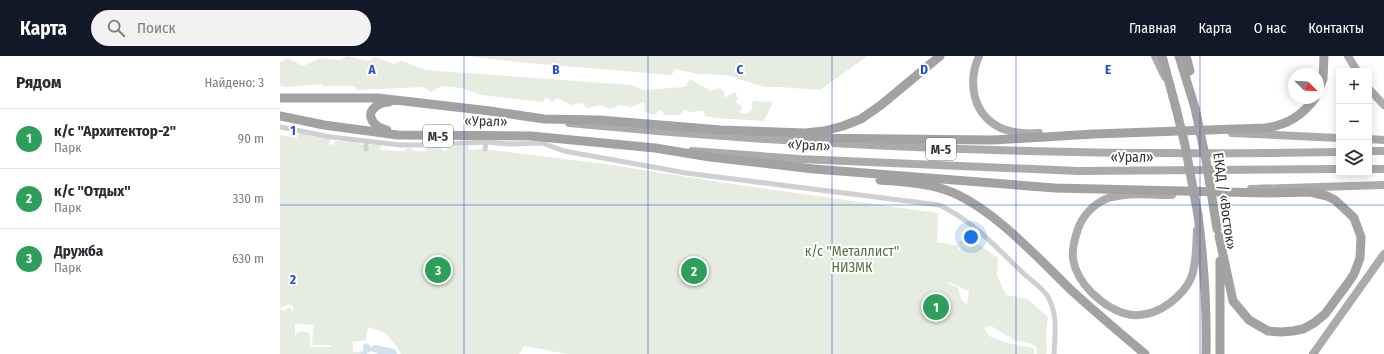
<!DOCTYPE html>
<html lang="ru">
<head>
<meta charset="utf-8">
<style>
  :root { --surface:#fff; --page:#f2f2f3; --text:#2b2b33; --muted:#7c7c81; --line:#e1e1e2; --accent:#111827 }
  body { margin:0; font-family:"Fira Sans Condensed",sans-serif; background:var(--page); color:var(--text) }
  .controls { position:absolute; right:12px; top:12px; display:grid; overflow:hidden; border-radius:4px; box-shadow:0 2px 10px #0003 }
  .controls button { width:36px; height:36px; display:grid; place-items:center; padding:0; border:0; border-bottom:1px solid var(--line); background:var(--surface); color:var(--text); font:20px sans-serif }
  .compass { position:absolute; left:1008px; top:12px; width:36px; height:36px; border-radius:50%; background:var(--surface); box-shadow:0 2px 10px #0003; rotate:114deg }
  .you { position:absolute; left:691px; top:181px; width:14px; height:14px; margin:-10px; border:3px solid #fff; border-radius:50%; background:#1a73e8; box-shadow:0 0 0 6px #1a73e833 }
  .badge { display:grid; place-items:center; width:26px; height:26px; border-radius:50%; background:var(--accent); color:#fff; font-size:13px; font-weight:700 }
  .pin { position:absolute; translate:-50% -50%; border:2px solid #fff; box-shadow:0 1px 4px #0006 }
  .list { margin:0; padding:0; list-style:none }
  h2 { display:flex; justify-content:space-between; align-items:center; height:52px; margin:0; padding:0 16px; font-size:17px }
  h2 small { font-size:13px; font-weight:400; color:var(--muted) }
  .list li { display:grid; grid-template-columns:26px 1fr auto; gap:12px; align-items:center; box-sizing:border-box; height:60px; padding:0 16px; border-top:1px solid var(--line) }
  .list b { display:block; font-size:15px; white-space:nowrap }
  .list p { margin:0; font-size:13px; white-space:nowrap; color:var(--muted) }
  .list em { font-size:13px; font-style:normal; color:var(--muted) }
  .icon { flex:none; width:22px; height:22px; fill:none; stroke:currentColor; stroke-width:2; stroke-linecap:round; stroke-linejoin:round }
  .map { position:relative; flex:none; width:1104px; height:298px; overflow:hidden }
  header { display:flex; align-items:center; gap:24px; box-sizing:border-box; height:56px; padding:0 20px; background:var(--accent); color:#fff }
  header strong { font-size:19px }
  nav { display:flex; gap:22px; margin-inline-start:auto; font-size:14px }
  .search { width:280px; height:36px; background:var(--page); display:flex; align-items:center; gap:10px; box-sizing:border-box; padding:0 14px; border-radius:22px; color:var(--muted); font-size:15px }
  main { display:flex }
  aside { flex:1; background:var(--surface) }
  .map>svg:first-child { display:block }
  .green { fill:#e6ecdf; fill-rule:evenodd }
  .water { fill:#cfe2ee }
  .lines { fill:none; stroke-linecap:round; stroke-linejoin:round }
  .minor { stroke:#d0d0d0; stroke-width:5 }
  .primary { stroke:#ababab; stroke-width:8 }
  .trunk { stroke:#a2a2a2; stroke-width:9 }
  .trunk-bridge { stroke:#a2a2a2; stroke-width:9 }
  .grid { fill:none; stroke:#1d4ed8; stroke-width:1; stroke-opacity:0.55 }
  .labels { text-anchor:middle; stroke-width:4; stroke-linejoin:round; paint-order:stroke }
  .shield { fill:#fff; stroke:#707070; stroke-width:1 }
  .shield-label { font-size:13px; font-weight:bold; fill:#333 }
  .street-label { font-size:14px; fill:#333; stroke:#fff }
  .park-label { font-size:14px; fill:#56703f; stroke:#fff }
  .grid-label { font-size:13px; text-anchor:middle; font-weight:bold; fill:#1d4ed8; stroke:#fff; stroke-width:4; stroke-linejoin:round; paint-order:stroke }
</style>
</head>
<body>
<header>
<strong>Карта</strong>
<div class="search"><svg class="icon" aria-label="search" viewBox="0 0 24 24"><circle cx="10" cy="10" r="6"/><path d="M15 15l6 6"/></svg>Поиск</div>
<nav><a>Главная</a><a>Карта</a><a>О нас</a><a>Контакты</a></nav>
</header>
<main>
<aside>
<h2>Рядом<small>Найдено: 3</small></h2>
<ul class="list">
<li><span class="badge" style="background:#2e9e5b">1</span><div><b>к/с &quot;Архитектор-2&quot;</b><p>Парк</p></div><em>90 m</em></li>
<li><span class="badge" style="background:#2e9e5b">2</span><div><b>к/с &quot;Отдых&quot;</b><p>Парк</p></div><em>330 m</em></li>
<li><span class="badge" style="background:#2e9e5b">3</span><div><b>Дружба</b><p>Парк</p></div><em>630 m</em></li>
</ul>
</aside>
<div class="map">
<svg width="1104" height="298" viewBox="0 0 1104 298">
  <rect width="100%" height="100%" fill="#fff"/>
  <path class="green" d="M67,0L88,5L95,1L114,8L122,5L146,14L351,29L363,34L405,31L410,23L431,35L440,32L445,37L444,42L455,36L458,43L455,46L462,50L460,57L466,58L473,53L471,48L474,45L493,46L484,65L435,62L425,60L424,55L408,56L404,53L401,59H385L380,54L373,59L365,56L364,46L351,51L340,49L330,53L321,49L307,52L302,47L291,49L277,42L272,46L266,41L263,46L201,39L182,32L162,30L151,36L144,31L78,34L74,30H42V28L8,31L0,30V6L7,2L23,10L40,2L59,4Z
    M187,0H588L540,34L499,31H484L447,19L418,18L394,13L392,19L236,6Z
    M23,76L34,81H45L51,84L49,88L54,89L55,85L78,86L84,90L83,92L88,93L89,89L99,88L102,90L99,94L120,95H123L130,91L134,95H147L145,93L158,91L162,93V95H166L168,92L186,89L189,91L188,94L205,93L325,108L452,128L658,157L657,186L678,190V195L682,193L678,186L688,181L718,202L717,219L726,239L747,243L768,261L766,277L767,296L766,298H757L756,291L750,287L736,285L711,270L704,272L709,280L727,287L754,292V298H287L244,290L239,298H120L121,297L106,277L88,271L86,284L71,286L73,287V296H79L80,298H0V253L5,255L9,251L13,255V250L7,248L8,249L0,252V79L17,82V79ZM668,226L689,235L687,249L681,243L678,232L667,227ZM15,268L33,269L32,289H52L49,291H31L29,276H18L15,280Z"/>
  <path class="water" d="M87,287L91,291L95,289L115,293L117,298H99L91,295L86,298H80L79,296L83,295V289Z"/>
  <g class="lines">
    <path class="minor" d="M0,71L51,81L86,85
      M86,93V85L120,89H143L206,86
      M205,93L206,86L231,88L262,87L284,95L406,117L659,149C692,164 716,191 742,216C749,223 764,233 768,241C778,258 775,279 774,298"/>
    <path class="primary" d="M699,0C687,28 693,60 723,73C734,77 747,78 759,77
      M875,0L885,21
      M1068,0L1077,15
      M1089,33L1104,49
      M289,67C545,92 802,101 1059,96
      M952,77L1059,82
      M1089,83L1104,84
      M412,95L519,103L798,115L1059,113
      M1089,95H1104
      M1089,113H1104
      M971,133L1104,129
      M892,139C871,139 848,136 828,142C813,148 801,161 797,176C794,185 792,194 793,203C795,216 803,228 812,237C836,260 861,268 890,247C899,240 907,232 911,222C917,207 916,189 917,174
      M1033,298L1104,198"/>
    <path class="trunk" d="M882,0L896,52
      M899,0L915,52
      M906,0L910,15
      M1038,35L1043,23L1044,0
      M0,42H98L210,55L264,63L319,64L441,74L525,77L544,75L563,70L581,63L601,49L660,0
      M0,60L44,69L118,79L251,80L375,92L430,101L534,113L775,132L986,137L1030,136L1047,140L1055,144L1069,157L1074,162L1081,181L1080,202L1074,218L1068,227L1045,258L1034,267L1023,273L1013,275L1001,276L988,275L969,264L953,245L939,180
      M107,74C103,73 99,72 96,69C83,57 96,47 109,46
      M523,82L713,84L814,78L985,72C1007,69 1022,60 1035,42
      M600,124C622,126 646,127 666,134C710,149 758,202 791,234C815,256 840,277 865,298
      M918,159C924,206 927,250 926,298
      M940,205V298"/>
    <path class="trunk-bridge" d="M896,52L905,89L918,159
      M915,52L926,104L937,173"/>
  </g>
  <path class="grid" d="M184,0V298M368,0V298M552,0V298M736,0V298M920,0V298M0,149H1104"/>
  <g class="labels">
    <g class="shield">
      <rect x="143" y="69" width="30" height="22" rx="3"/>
      <rect x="646" y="82" width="30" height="22" rx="3"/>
    </g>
    <g class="shield-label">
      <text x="158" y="85">М-5</text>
      <text x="661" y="98">М-5</text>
    </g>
    <g class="street-label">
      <text transform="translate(206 65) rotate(1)" y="5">«Урал»</text>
      <text transform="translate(529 89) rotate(3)" y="5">«Урал»</text>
      <text x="852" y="106">«Урал»</text>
      <text transform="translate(945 145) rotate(82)" y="5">ЕКАД / «Восток»</text>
    </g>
    <g class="park-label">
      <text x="572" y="200">к/с "Металлист"<tspan x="572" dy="16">НИЗМК</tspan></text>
    </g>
  </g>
  <g class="grid-label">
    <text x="92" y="18">A</text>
    <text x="276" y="18">B</text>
    <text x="460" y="18">C</text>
    <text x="644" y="18">D</text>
    <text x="828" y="18">E</text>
    <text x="13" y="79">1</text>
    <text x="13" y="228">2</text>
  </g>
</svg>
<div class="controls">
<button>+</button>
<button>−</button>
<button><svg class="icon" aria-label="layers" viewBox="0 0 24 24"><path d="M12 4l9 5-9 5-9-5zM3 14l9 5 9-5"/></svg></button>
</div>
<svg class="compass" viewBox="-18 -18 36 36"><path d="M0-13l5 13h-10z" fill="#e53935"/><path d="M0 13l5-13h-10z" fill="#7c7c81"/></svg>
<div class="you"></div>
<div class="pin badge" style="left:656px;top:251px;background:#2e9e5b">1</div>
<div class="pin badge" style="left:414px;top:215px;background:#2e9e5b">2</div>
<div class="pin badge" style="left:158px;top:214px;background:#2e9e5b">3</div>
</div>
</main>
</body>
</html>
